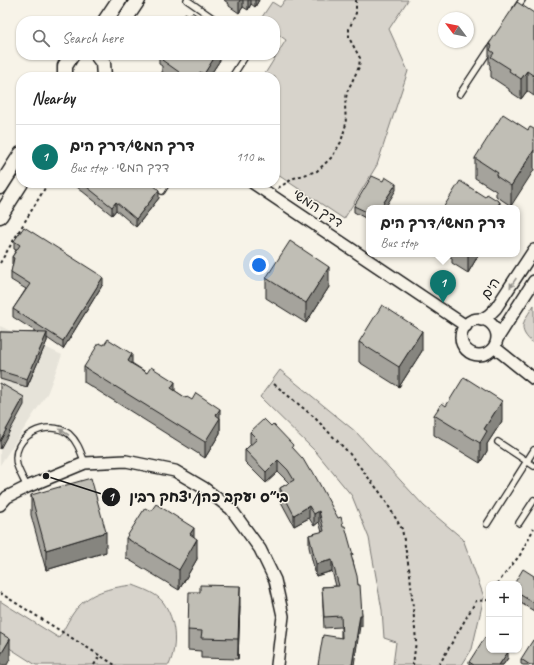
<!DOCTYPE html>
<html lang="en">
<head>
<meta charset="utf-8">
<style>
  :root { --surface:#fff; --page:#f2f2f2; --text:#222; --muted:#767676; --line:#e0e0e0; --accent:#0f766e }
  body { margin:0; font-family:Caveat,"Playpen Sans Hebrew",sans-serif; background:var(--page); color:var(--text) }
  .controls { position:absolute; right:12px; bottom:12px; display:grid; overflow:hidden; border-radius:8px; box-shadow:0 1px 3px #0004 }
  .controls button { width:36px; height:36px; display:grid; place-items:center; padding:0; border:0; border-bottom:1px solid var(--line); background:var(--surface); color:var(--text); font:20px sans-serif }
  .compass { position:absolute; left:438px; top:12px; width:36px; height:36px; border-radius:50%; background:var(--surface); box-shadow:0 1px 3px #0004; rotate:302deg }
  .you { position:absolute; left:259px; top:265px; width:14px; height:14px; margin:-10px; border:3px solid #fff; border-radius:50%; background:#1a73e8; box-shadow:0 0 0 6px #1a73e833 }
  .badge { display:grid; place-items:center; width:26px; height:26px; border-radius:50%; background:var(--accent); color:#fff; font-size:13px; font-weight:700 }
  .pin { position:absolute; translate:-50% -33px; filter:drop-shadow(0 1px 2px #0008) }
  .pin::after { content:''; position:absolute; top:21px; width:14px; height:12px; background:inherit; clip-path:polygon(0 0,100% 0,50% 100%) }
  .popup { position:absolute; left:366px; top:205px; width:154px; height:52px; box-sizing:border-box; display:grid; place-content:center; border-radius:8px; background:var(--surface); filter:drop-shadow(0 1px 3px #0005); font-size:13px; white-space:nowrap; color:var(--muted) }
  .popup b { font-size:15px; color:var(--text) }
  .popup::after { content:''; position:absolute; left:50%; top:100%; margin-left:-8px; border:8px solid transparent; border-top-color:var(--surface) }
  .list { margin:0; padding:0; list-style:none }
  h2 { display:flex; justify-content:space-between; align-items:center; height:52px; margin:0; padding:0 16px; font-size:17px }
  h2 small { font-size:13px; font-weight:400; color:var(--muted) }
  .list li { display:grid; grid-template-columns:26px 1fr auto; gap:12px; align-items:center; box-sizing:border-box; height:64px; padding:0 16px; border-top:1px solid var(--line) }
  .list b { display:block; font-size:15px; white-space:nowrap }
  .list p { margin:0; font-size:13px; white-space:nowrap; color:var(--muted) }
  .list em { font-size:13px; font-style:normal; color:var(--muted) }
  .icon { flex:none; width:22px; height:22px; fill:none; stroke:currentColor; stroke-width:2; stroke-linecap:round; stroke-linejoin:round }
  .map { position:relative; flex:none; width:534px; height:665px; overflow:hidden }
  .search { position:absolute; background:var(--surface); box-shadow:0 1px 3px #0004; left:16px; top:16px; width:264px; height:44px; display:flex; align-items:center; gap:10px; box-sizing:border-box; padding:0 14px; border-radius:16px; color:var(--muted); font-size:15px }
  .panel { position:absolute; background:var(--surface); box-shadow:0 1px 3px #0004; left:16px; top:72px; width:264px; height:116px; border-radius:16px }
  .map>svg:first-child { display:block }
  .built { fill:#e6e3d9 }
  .green { fill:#d7d3cb; stroke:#7a7874 }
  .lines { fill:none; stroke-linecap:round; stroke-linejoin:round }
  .service-casing { stroke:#1c1c1c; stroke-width:8 }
  .minor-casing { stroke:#1c1c1c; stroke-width:14 }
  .tertiary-casing { stroke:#1c1c1c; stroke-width:17 }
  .path { stroke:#1c1c1c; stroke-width:2; stroke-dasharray:3 3; stroke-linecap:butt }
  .service { stroke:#f7f3e8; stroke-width:5.5 }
  .minor { stroke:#f7f3e8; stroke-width:11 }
  .tertiary { stroke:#f7f3e8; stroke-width:14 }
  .wall { fill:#a5a39c; stroke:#1c1c1c }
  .shaded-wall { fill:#86857f; stroke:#1c1c1c }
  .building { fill:#c0beb5; stroke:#1c1c1c }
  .oneway { fill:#94928c }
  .labels { text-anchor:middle; stroke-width:3; stroke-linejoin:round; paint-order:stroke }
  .street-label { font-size:14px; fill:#1c1c1c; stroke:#f7f3e8 }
  .leader { fill:none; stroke:#1c1c1c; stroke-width:1.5 }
  .callout-dot { fill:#1c1c1c; stroke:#f7f3e8; stroke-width:1.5 }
  .mark-label { font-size:12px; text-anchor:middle; font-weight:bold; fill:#fff }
  .callout-label { font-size:15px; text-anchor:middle; font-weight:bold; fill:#1c1c1c; stroke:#f7f3e8; stroke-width:3; stroke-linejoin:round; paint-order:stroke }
</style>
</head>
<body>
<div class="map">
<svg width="534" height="665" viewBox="0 0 534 665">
  <rect width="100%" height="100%" fill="#f7f3e8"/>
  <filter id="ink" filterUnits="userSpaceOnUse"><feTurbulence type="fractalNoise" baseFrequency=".025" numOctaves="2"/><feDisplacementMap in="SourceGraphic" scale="8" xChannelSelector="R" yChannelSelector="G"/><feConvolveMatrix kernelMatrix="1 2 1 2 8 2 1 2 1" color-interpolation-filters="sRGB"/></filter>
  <g filter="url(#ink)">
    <path class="built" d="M0,326L62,355L47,394L0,465Z"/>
    <path class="green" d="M285,0H408L389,29L408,71L377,165L344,219L275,173V77H263L286,40L275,32V21L260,20L272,2L280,7Z
      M534,305V344C516,329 523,322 534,305Z
      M280,370L356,432L424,506L463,539L484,597L472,649L462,665H393L396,642L384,638L382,610L369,538L352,496L316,452L260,397Z
      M133,585C143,589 156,593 163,602C176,620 178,645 169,665H36L0,642V601L59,638C65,628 71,614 79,606C93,591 114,587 133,585Z"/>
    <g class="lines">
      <defs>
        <path id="service" d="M187,0L217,21
          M516,9L522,0
          M232,77L246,55
          M460,94L493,44
          M151,183L162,191L167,183
          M498,442L534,466
          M27,487C24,480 19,472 17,465C10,436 48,418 69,434C78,442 81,453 85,463
          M519,523L534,500
          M487,524L534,450"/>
        <path id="minor" d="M253,183L466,326
          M461 337a18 18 0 1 1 36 0a18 18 0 1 1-36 0Z
          M481,320L489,315L496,308L534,250
          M497,339L534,281
          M494,347L534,379
          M0,505L7,497L27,487L85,463L126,461L175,471L204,488L231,509L260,549L275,580L283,616L277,665"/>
        <path id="tertiary" d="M105,21L119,0
          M124,21L138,0
          M97,55L103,63L104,77
          M65,77V66L72,55
          M0,187L21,154
          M0,216L21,183"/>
      </defs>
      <use href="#service" class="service-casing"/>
      <use href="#minor" class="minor-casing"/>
      <use href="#tertiary" class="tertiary-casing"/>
      <path class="path" d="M278,188L294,178L317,171L332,157L341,142L346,124L345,105L347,92L359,67L360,58L349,38V29L356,13V0
        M0,263L48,183
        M274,384L314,417L349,453L382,495L402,529L410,574L416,641L413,665
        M497,584L520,555L534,528
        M0,593L115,665
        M94,665L100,655
        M439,665L476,601L488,600L489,598"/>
      <use href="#service" class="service"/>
      <use href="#minor" class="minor"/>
      <use href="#tertiary" class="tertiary"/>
    </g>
    <path class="wall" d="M224,0H259L255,7L251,4L248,10L243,7L239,13L229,6V4Z
      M534,13V96L527,91L521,99L509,91V89L491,77V71L490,70V65L489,64V44Z
      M159,55H222V57L209,77H170L162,72V66L159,64Z
      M528,130L511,206L496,196V191L475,178V158Z
      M72,183H151L159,198L136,227L116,210L112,215Z
      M396,190L369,208V220L354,212V206Z
      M14,241L103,284L63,349L47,338V341L27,387L0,379V332L38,333L13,317V309L26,289L11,280V272L13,265L12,264V257L16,250L14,249Z
      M446,254H479L468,273L452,263V258Z
      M266,278L329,287L306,323L266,298Z
      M359,342L422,351L399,387L359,362Z
      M104,345L186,398L220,418V433L205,458L84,382V367Z
      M446,406L502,421L487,444V451L480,463L434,435V415Z
      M250,432L293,448L353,561L358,585L362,615V626H360L341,638V627L324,628L322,587L336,586L332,571L316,576L309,547V535L322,532L319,522L314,526L309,518L294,526L280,500V488L289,483L278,472L266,483L245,462V450L251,444L250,443Z
      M31,495L106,552L46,570L31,515Z
      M194,537L197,559L179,590L126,558V538Z
      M534,576V611L519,602V584Z
      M240,606L238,659L201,658V651L188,650V630Z
      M508,658L503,665H469V662Z
      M521,659L534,665H523L521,664Z"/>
    <path class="shaded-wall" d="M240,0H243V7L239,13V2Z
      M248,0H251V4L248,10Z
      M255,0H259L255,7Z
      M216,55H222V57L209,77H204V74Z
      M527,71V91L521,99V79Z
      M200,72V77H196Z
      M534,150V170L511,206V186Z
      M396,184V190L385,208H380Z
      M159,190V198L136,227V219Z
      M116,202V210L112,215V207Z
      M500,202V208H496Z
      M468,254H479L468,273Z
      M329,267V287L306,323V303Z
      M103,277V284L63,349V341Z
      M422,331V351L399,387V367Z
      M47,333V341L27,387V379Z
      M132,354V369L128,361Z
      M175,382V397L171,388Z
      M24,397V405L0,449V441Z
      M502,401V421L487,444V451L480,463V443L484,429Z
      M220,409V433L205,458V442L216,415Z
      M278,460V472L266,483V472Z
      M309,506V518L294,526V515Z
      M319,511V522L314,526V514Z
      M194,528V545L197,539V559L179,590V570L190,534Z
      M106,532V552L46,570V550Z
      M332,560V571L316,576V564Z
      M240,586V606L238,659V639Z
      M360,615V626L354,665H352Z
      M10,639V659L7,665H0V656Z
      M508,652V658L503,665H499Z"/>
    <path class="building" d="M517,2L534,13V76L527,71L521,79L509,71L510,69L491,57L494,53L490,50L492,46L489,44Z
      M192,12L206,21H180L185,13L189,15Z
      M162,55H216L204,74L200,72L196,77L192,74L190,77H183L178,74L179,72L162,60L165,57Z
      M503,114L528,130L530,127L534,129V150L511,186L496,176L498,173L475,158Z
      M372,176L383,181L385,177L396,184L380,208H369V213L354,206Z
      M460,181L485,197L487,194L500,202L496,208H443Z
      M82,183H151L159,190L136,219L116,202L112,207Z
      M24,227L103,277L63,341L13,309L30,284L11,272L14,258L12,257L20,245L14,241Z
      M290,241L329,267L306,303L266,278Z
      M382,305L422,331L399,367L359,342Z
      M0,332L47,333L27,379L0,371Z
      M108,339L132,354L128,361L132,364L147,373L151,367L175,382L171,388L186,398L187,397L192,400L196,393L220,409L216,415L220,418L205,442L84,367L99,343L104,345Z
      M464,377L502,401L484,429L487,431L480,443L434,415L442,403L446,406Z
      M0,383L24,397L0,441Z
      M264,419L271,426L273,424L293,445L292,447L303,459L310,471L312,470L338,518L341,517L343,526H345L353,555H351L357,576L358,585H360L362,615H360L352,665H318L323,635L342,638L341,616L324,617L322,587L339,586L332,560L316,564L309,535L324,531L319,511L314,514L309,506L294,515L280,488L294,480L288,470L278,460L266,472L245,450L257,439L250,432Z
      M91,478L106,532L46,550L31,495Z
      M156,504L194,528L190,534L197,539L179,570L126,538L145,508L151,511Z
      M523,569L534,576V603L519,594V584H514Z
      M200,585L240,586L238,639L201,638L202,631L188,630L189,592H200Z
      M0,633L10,639L0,656Z
      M485,637L489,640V650H505L508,652L499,665H474L469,662Z
      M533,640H534V665H530L521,659Z"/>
    <defs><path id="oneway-solid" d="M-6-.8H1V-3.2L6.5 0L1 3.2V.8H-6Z"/></defs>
    <g class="oneway">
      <use href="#oneway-solid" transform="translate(513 283) rotate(123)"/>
      <use href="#oneway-solid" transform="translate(64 432) rotate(-147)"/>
    </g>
  </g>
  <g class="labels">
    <g class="street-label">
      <text transform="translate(318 208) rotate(34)" y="5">דדך המשי</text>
      <text transform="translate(490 288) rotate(-56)" y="5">הים</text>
    </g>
  </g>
  <path class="leader" d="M46 476L111 497"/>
  <g class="callout-dot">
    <circle cx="46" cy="476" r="4"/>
    <circle cx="111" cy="497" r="10"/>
  </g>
  <g class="mark-label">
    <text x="111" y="501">1</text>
  </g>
  <g class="callout-label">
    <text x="209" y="502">בי״ס יעקב כהן/יצחק רבין</text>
  </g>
</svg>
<div class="controls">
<button>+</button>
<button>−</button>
</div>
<svg class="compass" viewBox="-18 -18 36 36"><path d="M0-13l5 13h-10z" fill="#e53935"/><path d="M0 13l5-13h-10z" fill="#767676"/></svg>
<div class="you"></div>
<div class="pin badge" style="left:443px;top:303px">1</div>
<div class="popup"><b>דרך המשי/דרך הים</b>Bus stop</div>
<div class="search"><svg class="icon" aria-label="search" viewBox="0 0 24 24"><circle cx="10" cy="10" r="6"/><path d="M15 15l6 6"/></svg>Search here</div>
<section class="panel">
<h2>Nearby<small></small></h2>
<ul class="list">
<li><span class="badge">1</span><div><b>דרך המשי/דרך הים</b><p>Bus stop · דדך המשי</p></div><em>110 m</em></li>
</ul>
</section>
</div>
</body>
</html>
